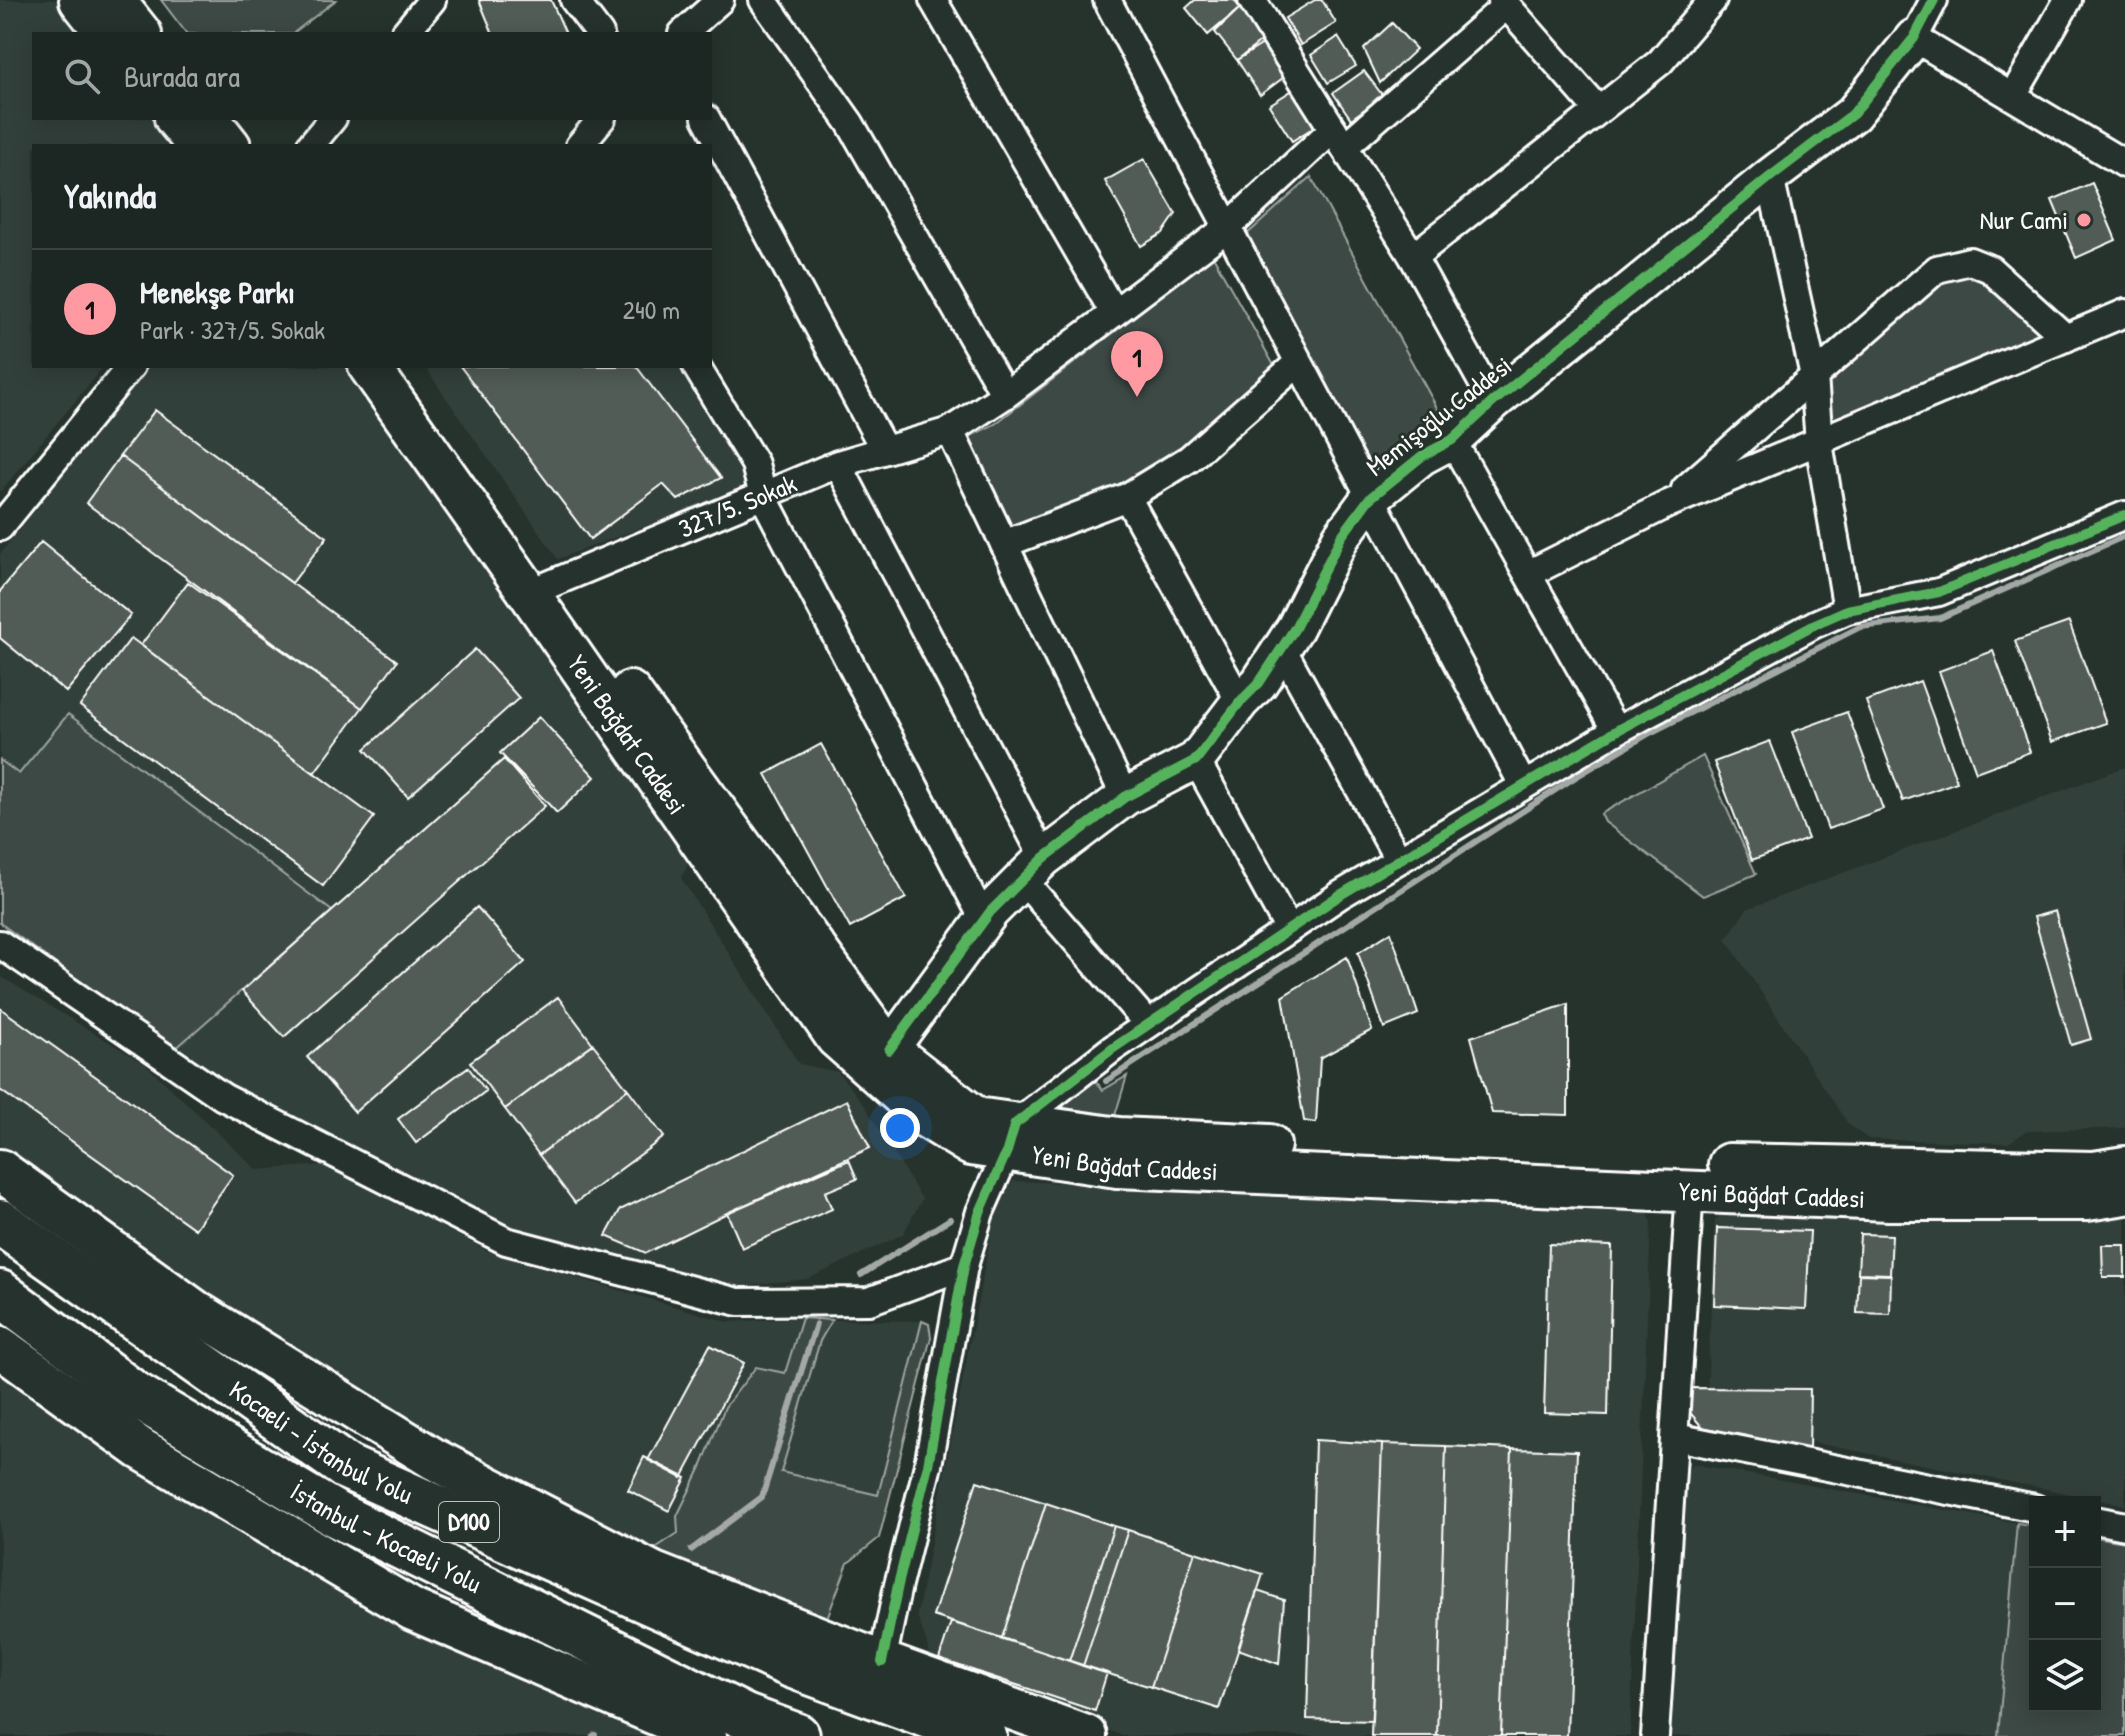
<!DOCTYPE html>
<html lang="tr">
<head>
<meta charset="utf-8">
<style>
  :root { --surface:#1c2622; --page:#252e2a; --text:#f1f3f6; --muted:#a0a5a5; --line:#3a4340; --accent:#ff9aa2 }
  body { margin:0; font-family:"Patrick Hand",sans-serif; background:var(--page); color:var(--text) }
  .controls { position:absolute; right:24px; bottom:24px; display:grid; overflow:hidden; border-radius:0px; box-shadow:0 4px 20px #0003 }
  .controls button { width:72px; height:72px; display:grid; place-items:center; padding:0; border:0; border-bottom:2px solid var(--line); background:var(--surface); color:var(--text); font:40px sans-serif }
  .you { position:absolute; left:900px; top:1128px; width:28px; height:28px; margin:-20px; border:6px solid #fff; border-radius:50%; background:#1a73e8; box-shadow:0 0 0 12px #1a73e833 }
  .badge { display:grid; place-items:center; width:52px; height:52px; border-radius:50%; background:var(--accent); color:#111; font-size:26px; font-weight:700 }
  .pin { position:absolute; translate:-50% -66px; filter:drop-shadow(0 2px 4px #0008) }
  .pin::after { content:''; position:absolute; top:42px; width:28px; height:24px; background:inherit; clip-path:polygon(0 0,100% 0,50% 100%) }
  .list { margin:0; padding:0; list-style:none }
  h2 { display:flex; justify-content:space-between; align-items:center; height:104px; margin:0; padding:0 32px; font-size:34px }
  h2 small { font-size:26px; font-weight:400; color:var(--muted) }
  .list li { display:grid; grid-template-columns:52px 1fr auto; gap:24px; align-items:center; box-sizing:border-box; height:120px; padding:0 32px; border-top:2px solid var(--line) }
  .list b { display:block; font-size:30px; white-space:nowrap }
  .list p { margin:0; font-size:26px; white-space:nowrap; color:var(--muted) }
  .list em { font-size:26px; font-style:normal; color:var(--muted) }
  .icon { flex:none; width:44px; height:44px; fill:none; stroke:currentColor; stroke-width:2; stroke-linecap:round; stroke-linejoin:round }
  .map { position:relative; flex:none; width:2125px; height:1736px; overflow:hidden }
  .search { position:absolute; background:var(--surface); box-shadow:0 4px 20px #0003; left:32px; top:32px; width:680px; height:88px; display:flex; align-items:center; gap:20px; box-sizing:border-box; padding:0 28px; border-radius:0px; color:var(--muted); font-size:30px }
  .panel { position:absolute; background:var(--surface); box-shadow:0 4px 20px #0003; left:32px; top:144px; width:680px; height:224px; border-radius:0px }
  .map>svg:first-child { display:block }
  .built { fill:#333f3a }
  .green { fill:#3e4944; stroke:#9ea4a2; stroke-width:2 }
  .lines { fill:none; stroke-linecap:round; stroke-linejoin:round }
  .stream { stroke:#a4a9a7; stroke-width:6 }
  .building { fill:#515c57; stroke:#fff; stroke-width:2 }
  .street-casing { stroke:#fff; stroke-width:32 }
  .secondary-casing { stroke:#fff; stroke-width:42 }
  .primary-casing { stroke:#fff; stroke-width:46 }
  .highway-casing { stroke:#fff; stroke-width:50 }
  .street { stroke:#26332d; stroke-width:26 }
  .secondary { stroke:#26332d; stroke-width:36 }
  .primary { stroke:#26332d; stroke-width:40 }
  .highway { stroke:#26332d; stroke-width:44 }
  .cycleway-casing { stroke:#26332d; stroke-width:15 }
  .cycleway { stroke:#56b35d; stroke-width:10 }
  .poi-dot { fill:#ff9aa2; stroke:#26332d; stroke-width:3 }
  .labels { text-anchor:middle; stroke-width:6; stroke-linejoin:round; paint-order:stroke }
  .shield { fill:#26332d; stroke:#bec2c0; stroke-width:2 }
  .shield-label { font-size:24px; font-weight:bold; fill:#fff }
  .poi-label { font-size:26px; fill:#fff; stroke:#26332d; text-anchor:end }
  .street-label { font-size:26px; fill:#fff; stroke:#26332d }
</style>
</head>
<body>
<div class="map">
<svg width="2125" height="1736" viewBox="0 0 2125 1736">
  <rect width="100%" height="100%" fill="#26332d"/>
  <filter id="ink" filterUnits="userSpaceOnUse"><feTurbulence type="fractalNoise" baseFrequency=".0125" numOctaves="2"/><feDisplacementMap in="SourceGraphic" scale="16" xChannelSelector="R" yChannelSelector="G"/><feConvolveMatrix kernelMatrix="1 2 1 2 8 2 1 2 1" color-interpolation-filters="sRGB"/></filter>
  <g filter="url(#ink)">
    <path class="built" d="M0,0H68L95,34H34V118H160L182,146H34V366H104L0,492Z
      M150,366H348L691,858L681,878L799,1064L838,1072L865,1106L922,1199L903,1234L808,1279L736,1286L512,1226L245,1096L174,1050L242,991L69,714L18,774L0,760V554Z
      M424,366H679L751,486L558,559Z
      M2125,767V1128L2027,1131L2008,1143L1868,1139L1849,1125L1726,939L1747,909Z
      M0,976L145,1064L257,1170L323,1165L489,1252L728,1322L802,1318L749,1486L651,1551L527,1488L224,1314L0,1147Z
      M1013,1181L1646,1208L1651,1221L1630,1736H1124L935,1668L917,1615L995,1213Z
      M1731,1207L2125,1209V1505L1731,1426L1707,1396L1715,1220Z
      M832,1320L922,1321L878,1495L781,1472L820,1341Z
      M0,1362L347,1589L596,1713L658,1736H0Z
      M1693,1464L2017,1523L1998,1736H1664L1679,1482Z"/>
    <path class="green" d="M161,0H336L292,34H187Z
      M1311,177L1442,417L1373,469L1245,236Z
      M1213,256L1276,369L1182,449L1121,490L1012,530L969,437L995,424Z
      M1969,274L1982,279L2041,335L1832,422L1827,379L1943,281Z
      M68,714L332,911L174,1050L0,923V760L19,774Z
      M1703,756L1756,874L1703,896L1605,822L1601,814Z
      M1091,1076L1103,1090L1127,1076L1114,1119L1063,1112C1063,1095 1079,1086 1091,1076Z
      M802,1318L832,1320L820,1341L781,1472L878,1495L922,1321L929,1324L931,1337L879,1538L848,1563L827,1618L813,1617L651,1551L678,1533L677,1516L702,1465L725,1407L756,1367L785,1373Z
      M2017,1523L2035,1526V1706H2095V1537L2125,1542V1736H1998Z"/>
    <g class="lines">
      <path class="stream" d="M1106,1081L1574,778L1650,733L1860,627L1940,618L2125,536
        M861,1275L950,1219
        M691,1550L762,1497L816,1324
        M593,1736L595,1735"/>
    </g>
    <path class="building" d="M479,0H551L566,34H493Z
      M1195,0H1234L1240,8L1208,35L1186,8Z
      M1315,0H1322L1336,23L1301,45L1285,18Z
      M1240,8L1267,37L1237,60L1215,32Z
      M1392,23L1416,49L1380,83L1364,49Z
      M1338,37L1356,66L1328,83L1311,55Z
      M1268,41L1291,72L1260,95L1237,60Z
      M1364,71L1383,96L1351,119L1333,93Z
      M1296,88L1319,124L1292,141L1269,105Z
      M1144,159L1176,214L1163,233L1141,246L1105,181Z
      M2092,183L2116,240L2076,258L2052,200Z
      M460,366H636L721,478L678,500L663,484L590,539Z
      M155,410L327,537L292,583L120,456Z
      M120,456L397,661L362,708L86,503Z
      M41,542L131,615L66,692L0,638V591Z
      M188,582L362,708L314,773L141,645Z
      M2069,622L2106,723L2052,742L2015,641Z
      M131,638L374,817L323,886L80,706Z
      M475,649L519,698L408,797L365,749Z
      M1993,651L2030,752L1976,772L1939,671Z
      M1920,681L1957,782L1903,801L1866,701Z
      M1847,712L1883,809L1828,829L1792,732Z
      M539,717L595,777L557,813L500,753Z
      M1770,741L1808,839L1752,860L1714,762Z
      M821,744L906,898L850,928L766,774Z
      M504,759L545,806L284,1037L242,991Z
      M477,907L525,962L355,1112L307,1057Z
      M2055,911L2091,1039L2071,1045L2034,917Z
      M1391,932L1418,1014L1384,1028L1358,953Z
      M1347,957L1372,1030L1320,1058L1316,1123L1304,1121L1283,996Z
      M558,997L593,1044L505,1109L470,1062Z
      M1568,1004V1115L1492,1113L1471,1037Z
      M0,1008L233,1175L195,1229L0,1090Z
      M593,1044L628,1089L539,1155L505,1109Z
      M468,1067L486,1091L416,1143L398,1119Z
      M628,1089L664,1137L575,1203L539,1155Z
      M847,1100L870,1148L727,1213L646,1253L606,1236L620,1210Z
      M849,1160L857,1179L825,1192L832,1209L742,1248L727,1213Z
      M1717,1228L1810,1231L1806,1309L1714,1305Z
      M1860,1234L1892,1235L1890,1274L1858,1273Z
      M1549,1244L1612,1246L1608,1415L1544,1413Z
      M2102,1245H2125V1277H2103Z
      M1859,1274L1891,1275L1890,1314L1857,1313Z
      M710,1345L744,1363L682,1478L648,1460Z
      M1688,1388L1810,1389L1809,1451L1702,1427L1687,1409Z
      M1315,1440L1382,1444L1372,1721L1307,1719Z
      M1382,1444L1446,1446L1437,1736H1371Z
      M1446,1446L1512,1449L1501,1736H1437Z
      M1512,1449L1577,1451L1567,1736H1501Z
      M644,1457L686,1478L669,1511L628,1490Z
      M977,1481L1046,1503L1002,1638L933,1616Z
      M1046,1503L1114,1526L1069,1661L1002,1638Z
      M1114,1526L1128,1530L1083,1666L1069,1661Z
      M1128,1530L1195,1552L1151,1687L1083,1666Z
      M1195,1552L1263,1574L1219,1709L1151,1687Z
      M1257,1591L1284,1600L1279,1664L1238,1649Z
      M951,1622L1107,1673L1095,1711L939,1659Z"/>
    <g class="lines">
      <defs>
        <g id="street">
          <path d="M574,0L600,34"/>
          <path d="M763,0L850,123L1005,395"/>
          <path d="M933,0L1114,313"/>
          <path d="M1107,0L1523,785"/>
          <path d="M1252,0L1413,257L1493,402"/>
          <path d="M1502,0L1598,110"/>
          <path d="M1934,0L1914,38L2125,164"/>
          <path d="M404,34L432,0"/>
          <path d="M682,34L720,0"/>
          <path d="M2013,96L2068,0"/>
          <path d="M706,118L884,449"/>
          <path d="M310,146L333,118"/>
          <path d="M579,146L602,118"/>
          <path d="M1344,147L1507,5"/>
          <path d="M1770,177L1814,376L1819,443L1847,610"/>
          <path d="M1413,257L1660,62L1713,0"/>
          <path d="M696,366L755,464L763,496L984,920"/>
          <path d="M950,431L1125,797"/>
          <path d="M1452,440L1616,731"/>
          <path d="M838,464L1044,858"/>
          <path d="M1685,489L1937,269L1970,261L1990,269L2066,338"/>
          <path d="M1127,497L1240,702"/>
          <path d="M0,527L131,366"/>
          <path d="M1004,544L1127,497L1189,459L1298,363"/>
          <path d="M1528,574L1668,504L2125,313"/>
          <path id="s1" d="M529,593L838,464L950,431L1005,395L1227,228L1333,129"/>
          <path d="M1282,648L1398,859"/>
          <path d="M1196,760L1288,928"/>
          <path d="M1022,879L1148,1024"/>
          <path d="M0,944L223,1097L506,1241L738,1302L869,1301L964,1266"/>
          <path d="M1675,1437L2035,1508"/>
          <path d="M2095,1520L2125,1526"/>
          <path d="M882,1662L898,1585L928,1465L964,1266L980,1212L1007,1151L1015,1124L1112,1049L1340,895L1616,731L1815,624L1847,610L1939,592L2125,515"/>
          <path d="M1655,1736L1690,1189"/>
        </g>
        <path id="secondary" d="M889,1050L990,912L1044,858L1125,797L1196,760L1240,702L1259,683L1295,628L1341,537L1369,499L1422,456L1452,440L1493,402L1770,177L1853,114L1914,38"/>
        <g id="primary">
          <path d="M80,0L107,34"/>
          <path d="M114,0L141,34"/>
          <path d="M175,118L198,146"/>
          <path d="M208,118L230,146"/>
          <path id="s2" d="M369,366L529,593L836,1037L927,1118L971,1145L1117,1167L1889,1200H2087L2125,1194"/>
          <path d="M630,692L889,1050L976,1118L1119,1138L1270,1145"/>
          <path d="M1729,1164L2094,1172L2125,1167"/>
          <path d="M0,1170L197,1312L434,1459L654,1573L882,1662L1086,1736"/>
          <path d="M0,1347L141,1449L413,1610L706,1736"/>
        </g>
        <g id="highway">
          <path id="s3" d="M0,1222L346,1467L791,1665L984,1736"/>
          <path id="s4" d="M0,1293L134,1394L335,1514L745,1717L797,1736"/>
        </g>
      </defs>
      <use href="#street" class="street-casing"/>
      <use href="#secondary" class="secondary-casing"/>
      <use href="#primary" class="primary-casing"/>
      <use href="#highway" class="highway-casing"/>
      <use href="#street" class="street"/>
      <use href="#secondary" class="secondary"/>
      <use href="#primary" class="primary"/>
      <use href="#highway" class="highway"/>
      <defs>
        <path id="cycleway" d="M889,1050L990,912L1044,858L1125,797L1196,760L1240,702L1259,683L1295,628L1341,537L1369,499L1422,456L1452,440L1493,402L1770,177L1853,114L1914,38L1934,0
          M882,1662L898,1585L928,1465L964,1266L980,1212L1007,1151L1015,1124L1112,1049L1340,895L1616,731L1815,624L1847,610L1939,592L2125,515"/>
      </defs>
      <use href="#cycleway" class="cycleway-casing"/>
      <use href="#cycleway" class="cycleway"/>
    </g>
  </g>
  <circle class="poi-dot" cx="2084" cy="220" r="8"/>
  <g class="labels">
    <rect class="shield" x="439" y="1502" width="60" height="40" rx="6"/>
    <g class="shield-label">
      <text x="469" y="1530">D100</text>
    </g>
    <g class="poi-label">
      <text x="2068" y="229">Nur Cami</text>
    </g>
    <g class="street-label">
      <text transform="translate(1439 416) rotate(-38)" y="9">Memişoğlu Caddesi</text>
      <text dy="9" stroke="none"><textPath href="#s1" startOffset="226">327/5. Sokak</textPath></text>
      <text dy="9" stroke="none"><textPath href="#s2" startOffset="450">Yeni Bağdat Caddesi</textPath></text>
      <text dy="9" stroke="none"><textPath href="#s2" startOffset="1146">Yeni Bağdat Caddesi</textPath></text>
      <text dy="9" stroke="none"><textPath href="#s2" startOffset="1794">Yeni Bağdat Caddesi</textPath></text>
      <text dy="9" stroke="none"><textPath href="#s3" startOffset="390">Kocaeli - İstanbul Yolu</textPath></text>
      <text dy="9" stroke="none"><textPath href="#s4" startOffset="458">İstanbul - Kocaeli Yolu</textPath></text>
    </g>
  </g>
</svg>
<div class="controls">
<button>+</button>
<button>−</button>
<button><svg class="icon" aria-label="layers" viewBox="0 0 24 24"><path d="M12 4l9 5-9 5-9-5zM3 14l9 5 9-5"/></svg></button>
</div>
<div class="you"></div>
<div class="pin badge" style="left:1137px;top:397px">1</div>
<div class="search"><svg class="icon" aria-label="search" viewBox="0 0 24 24"><circle cx="10" cy="10" r="6"/><path d="M15 15l6 6"/></svg>Burada ara</div>
<section class="panel">
<h2>Yakında<small></small></h2>
<ul class="list">
<li><span class="badge">1</span><div><b>Menekşe Parkı</b><p>Park · 327/5. Sokak</p></div><em>240 m</em></li>
</ul>
</section>
</div>
</body>
</html>
